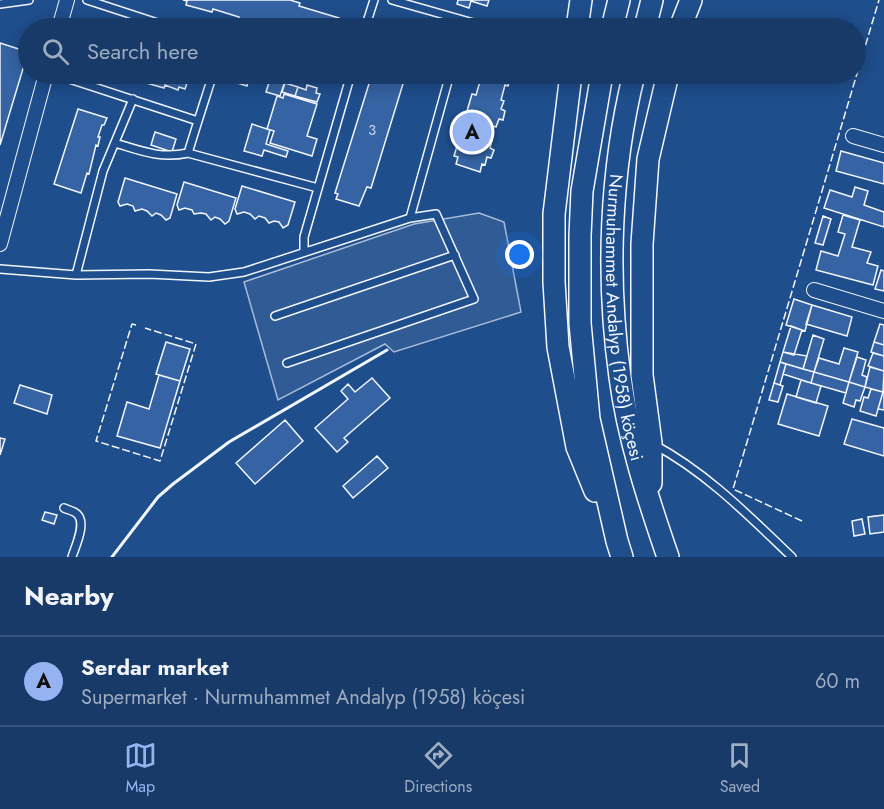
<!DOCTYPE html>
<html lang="en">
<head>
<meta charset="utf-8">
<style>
  :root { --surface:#173a69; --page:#244571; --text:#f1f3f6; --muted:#9eadc0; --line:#36547d; --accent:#95b2f1 }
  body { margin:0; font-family:Jost,sans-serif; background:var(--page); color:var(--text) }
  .you { position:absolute; left:520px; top:255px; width:21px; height:21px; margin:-15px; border:4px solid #fff; border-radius:50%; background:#1a73e8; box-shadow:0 0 0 9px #1a73e833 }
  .badge { display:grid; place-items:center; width:39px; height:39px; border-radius:50%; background:var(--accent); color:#111; font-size:20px; font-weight:700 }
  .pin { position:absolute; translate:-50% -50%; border:3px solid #fff; box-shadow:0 2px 6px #0006 }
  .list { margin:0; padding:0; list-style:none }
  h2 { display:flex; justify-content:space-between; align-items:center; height:78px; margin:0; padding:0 24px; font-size:26px }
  h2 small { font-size:20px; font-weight:400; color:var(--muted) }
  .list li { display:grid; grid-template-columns:39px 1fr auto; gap:18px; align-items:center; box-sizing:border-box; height:90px; padding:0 24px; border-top:2px solid var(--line) }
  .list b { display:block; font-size:22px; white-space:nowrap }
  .list p { margin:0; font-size:20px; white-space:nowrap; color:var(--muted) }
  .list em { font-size:20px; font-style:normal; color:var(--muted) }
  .icon { flex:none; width:33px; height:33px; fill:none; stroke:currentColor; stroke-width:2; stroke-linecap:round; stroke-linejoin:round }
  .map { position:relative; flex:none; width:884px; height:557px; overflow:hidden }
  .search { position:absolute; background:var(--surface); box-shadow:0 3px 15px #0003; left:18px; right:18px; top:18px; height:66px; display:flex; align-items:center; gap:15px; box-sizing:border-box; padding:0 21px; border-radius:33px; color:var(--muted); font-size:22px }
  .sheet { height:168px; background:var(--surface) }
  nav { display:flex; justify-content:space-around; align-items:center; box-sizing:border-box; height:84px; border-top:2px solid var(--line); background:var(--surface); font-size:16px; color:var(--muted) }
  nav a { display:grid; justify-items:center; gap:3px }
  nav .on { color:var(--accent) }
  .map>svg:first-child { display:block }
  .parking { fill:#305b95; stroke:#a8bbd7; stroke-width:1.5 }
  .building { fill:#3563a3; stroke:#f2f6ff; stroke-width:1.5 }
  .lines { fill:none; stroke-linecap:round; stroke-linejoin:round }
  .service-casing { stroke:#f2f6ff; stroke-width:10 }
  .minor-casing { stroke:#f2f6ff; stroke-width:16 }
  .primary-casing { stroke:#f2f6ff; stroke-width:24 }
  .service { stroke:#1f4e8c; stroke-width:7 }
  .minor { stroke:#1f4e8c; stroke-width:14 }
  .primary { stroke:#1f4e8c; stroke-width:21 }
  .fence { stroke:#f2f6ff; stroke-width:1.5; stroke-dasharray:8 3; stroke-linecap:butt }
  .wall { stroke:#f2f6ff; stroke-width:3 }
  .labels { text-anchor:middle; stroke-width:4.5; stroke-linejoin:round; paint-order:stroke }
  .number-label { font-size:15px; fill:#c3d1e8 }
  .street-label { font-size:18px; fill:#f2f6ff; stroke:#1f4e8c }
</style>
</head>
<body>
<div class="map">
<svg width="884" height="557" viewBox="0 0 884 557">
  <rect width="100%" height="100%" fill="#1f4e8c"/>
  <path class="parking" d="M479,213L504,222L521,312L394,352L385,344L278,400L244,282L414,224Z"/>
  <path class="building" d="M183,0H290L300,3L299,6L339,18L338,20L343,22L341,28H277L264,25L263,28L238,20L239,17L213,9L212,12L186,5L187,1Z
    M458,0H489L487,6L471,1L469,8L457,4Z
    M0,43L28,52L0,145Z
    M115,74H190L185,89L179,87L178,90L165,85L164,88Z
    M226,74H250L247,86L225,79Z
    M372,74H406L371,188L367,187L359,206L336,199L338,194L335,193Z
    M478,74H516L515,80L510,78L508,86L505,85L501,100L504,101L501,109L505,111L503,120L499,119L496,127L493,126L489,139L492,140L490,148L494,150L491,158L487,157L485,165L482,164L480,172L456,164L458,157L454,156L461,133L465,134L469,119L465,118L472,94L476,95L481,78L478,77Z
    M271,76L285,81L280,96L266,92Z
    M285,83L298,87L295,96L282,92Z
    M307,85L317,88L316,93L320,94L317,102L295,96L298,87L306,90Z
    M284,94L317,104L307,136L317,139L312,156L270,143L274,131L267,129L277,96L283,98Z
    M78,109L107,118L104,125H102L98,137H100L98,146L96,145L89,174L87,173L81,193L54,184Z
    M252,124L270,130L266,144L288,151L286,157L264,150L262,156L244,151Z
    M155,132L176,139L172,152L151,145Z
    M841,151L884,163V184L836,171Z
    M125,178L177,194L170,218L166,220L161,215L156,213L152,216L147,211L142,209L135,211L133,206L127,204L120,206L118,202Z
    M184,182L236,198L229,221L225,224L220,219L215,217L211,220L206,214L201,213L194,214L192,210L185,208L179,210L177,205Z
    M242,186L295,202L288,225L283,228L279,222L274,221L269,223L265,218L259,216L255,219L250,214L244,212L237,214L235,209Z
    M855,187L868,191L864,205L884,212V227L824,208L830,190L852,197Z
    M843,215L860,220L852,247L871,252L867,263L878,266L873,285L816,270L821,251L838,256L845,234L838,232Z
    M823,216L831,219L823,245L815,243Z
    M881,270L884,271V291L875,289Z
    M794,299L812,305L805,331L786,325Z
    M812,305L852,317L847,336L806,324Z
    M880,324L884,325V345L874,342Z
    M791,326L802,330L794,355L783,352Z
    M813,335L824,339L814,372L803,369Z
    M166,342L190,349L180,381L156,374Z
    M874,342L884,345V356L871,352Z
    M844,348L858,352L849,382L814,372L819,358L839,364Z
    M783,352L807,356L803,369L780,362Z
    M873,353L884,356V371L868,366Z
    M857,357L866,360L862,375L867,377L865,387L849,382Z
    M780,362L786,364L780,385L774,383Z
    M786,364L814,372L811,383L783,374Z
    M870,367L884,371L883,392L865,387Z
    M814,372L849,382L846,393L811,383Z
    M159,375L180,381L160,448L117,436L127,402L149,409Z
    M372,378L390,398L344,438L348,442L337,452L315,428L348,399L341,391L348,384L355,392Z
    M801,380L821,386L816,403L796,397Z
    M849,382L865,387L860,401L856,400L854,407L843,403Z
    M774,383L783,386L778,402L769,400Z
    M20,385L52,395L47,414L14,403Z
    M871,389L883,392L876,416L860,411L864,397L868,398Z
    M884,389V410L878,409Z
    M787,394L828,406L819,436L778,424Z
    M852,419L884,428V456L844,444Z
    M285,420L303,441L255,484L236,463Z
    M0,438L5,439L0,455Z
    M377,456L388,468L353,498L343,486Z
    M45,512L57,515L54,524L42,520Z
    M884,515V532L870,534L868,517Z
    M862,519L865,534L854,536L852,521Z"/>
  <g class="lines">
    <defs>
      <path id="service" d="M87,0L173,28
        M392,0L491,28
        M0,4L29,0
        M365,28L374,0
        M54,74L198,121L188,153L318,188
        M329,74L349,79
        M198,121L213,74
        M115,143C142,151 160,159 188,153
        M410,218L450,74
        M304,252V237L351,74
        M0,269L76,275L149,274L209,277L244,272L410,218L436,214L474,299L287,363
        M76,275L103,171L133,99
        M275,316L455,255
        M653,444C706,472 749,516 792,557
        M64,508C68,510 74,511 77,514C87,523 75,547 72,557"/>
      <path id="minor" d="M59,28L67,0
        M853,136L884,145
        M0,244L46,74
        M814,290L884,311"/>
      <g id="primary">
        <path d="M577,28L581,0"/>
        <path d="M612,28L619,0"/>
        <path d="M645,28L652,0"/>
        <path d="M680,28L691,0"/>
        <path d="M571,74L554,214V282L558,347L577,447L595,491"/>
        <path d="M602,74L582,191L580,236V323L589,419L617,541L622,557"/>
        <path id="s1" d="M634,74C610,171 606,277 620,377C628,438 648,499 668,557"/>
        <path d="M651,483V443L642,375V244L648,159L668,74"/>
      </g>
    </defs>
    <use href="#service" class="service-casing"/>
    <use href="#minor" class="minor-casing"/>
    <use href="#primary" class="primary-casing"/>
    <use href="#service" class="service"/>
    <use href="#minor" class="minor"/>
    <use href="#primary" class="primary"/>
    <path class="fence" d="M136,325L132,324L96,441L160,461L196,344L145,328
      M802,521L733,489L879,0"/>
    <path class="wall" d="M112,557L158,497L173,484L229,442L387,350"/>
  </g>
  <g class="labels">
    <g class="number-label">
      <text x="372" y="135">3</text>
    </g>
    <g class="street-label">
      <text dy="6" stroke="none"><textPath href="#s1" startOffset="246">Nurmuhammet Andalyp (1958) köçesi</textPath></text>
    </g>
  </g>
</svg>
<div class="you"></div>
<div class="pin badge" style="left:472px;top:132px">A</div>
<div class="search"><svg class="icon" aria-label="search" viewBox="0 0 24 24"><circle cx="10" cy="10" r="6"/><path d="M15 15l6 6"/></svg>Search here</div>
</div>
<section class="sheet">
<h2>Nearby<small></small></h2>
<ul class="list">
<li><span class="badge">A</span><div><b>Serdar market</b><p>Supermarket · Nurmuhammet Andalyp (1958) köçesi</p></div><em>60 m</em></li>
</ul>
</section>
<nav>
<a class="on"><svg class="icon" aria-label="map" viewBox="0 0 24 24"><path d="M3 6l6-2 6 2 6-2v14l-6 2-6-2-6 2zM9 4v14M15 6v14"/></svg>Map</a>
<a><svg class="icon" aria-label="directions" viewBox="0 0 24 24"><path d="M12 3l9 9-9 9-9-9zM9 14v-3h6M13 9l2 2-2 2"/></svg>Directions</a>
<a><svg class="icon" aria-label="saved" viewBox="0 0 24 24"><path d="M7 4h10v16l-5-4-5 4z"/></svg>Saved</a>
</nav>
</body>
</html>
